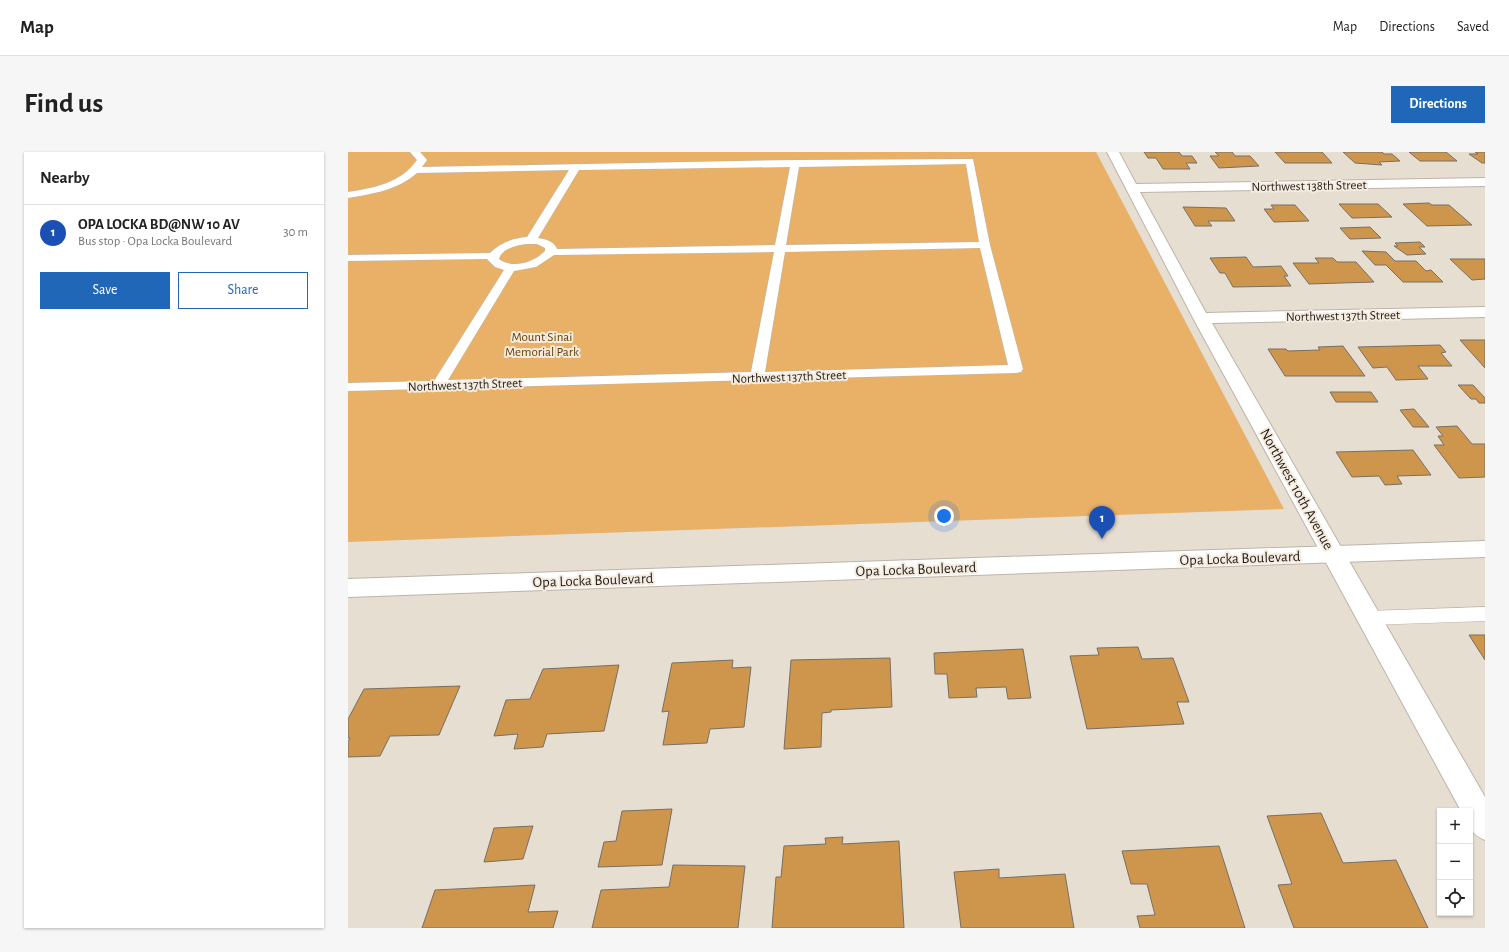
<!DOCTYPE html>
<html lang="en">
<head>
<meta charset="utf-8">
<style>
  :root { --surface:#fff; --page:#f6f6f6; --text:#222; --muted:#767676; --line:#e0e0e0; --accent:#2167b7 }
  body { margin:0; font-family:"Alegreya Sans",sans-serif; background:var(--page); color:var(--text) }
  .controls { position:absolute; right:12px; bottom:12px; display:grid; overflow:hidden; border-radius:0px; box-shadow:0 1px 3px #0004 }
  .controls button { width:36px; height:36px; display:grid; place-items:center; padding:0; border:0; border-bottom:1px solid var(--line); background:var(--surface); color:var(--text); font:20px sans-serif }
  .you { position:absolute; left:596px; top:364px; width:14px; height:14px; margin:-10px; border:3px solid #fff; border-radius:50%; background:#1a73e8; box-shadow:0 0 0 6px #1a73e833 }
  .badge { display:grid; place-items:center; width:26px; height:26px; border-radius:50%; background:var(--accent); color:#fff; font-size:13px; font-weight:700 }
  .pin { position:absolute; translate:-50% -33px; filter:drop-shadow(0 1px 2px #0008) }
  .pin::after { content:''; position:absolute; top:21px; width:14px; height:12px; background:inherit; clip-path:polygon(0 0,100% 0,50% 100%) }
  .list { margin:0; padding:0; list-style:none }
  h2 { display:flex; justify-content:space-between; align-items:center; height:52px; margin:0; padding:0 16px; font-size:17px }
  h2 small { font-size:13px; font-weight:400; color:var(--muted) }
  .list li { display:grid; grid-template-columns:26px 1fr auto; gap:12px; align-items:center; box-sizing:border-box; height:56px; padding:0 16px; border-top:1px solid var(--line) }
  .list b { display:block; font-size:15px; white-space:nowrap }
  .list p { margin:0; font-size:13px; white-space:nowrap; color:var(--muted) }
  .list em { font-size:13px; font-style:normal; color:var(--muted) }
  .actions { display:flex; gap:8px; padding:12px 16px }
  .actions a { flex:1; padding:9px 0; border:1px solid var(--accent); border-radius:0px; text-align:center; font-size:14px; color:var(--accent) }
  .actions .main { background:var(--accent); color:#fff }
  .icon { flex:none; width:22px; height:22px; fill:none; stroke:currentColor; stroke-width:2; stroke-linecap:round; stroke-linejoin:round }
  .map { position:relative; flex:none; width:1137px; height:776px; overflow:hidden; border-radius:0px }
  header { display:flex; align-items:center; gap:24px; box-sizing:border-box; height:56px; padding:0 20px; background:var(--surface); border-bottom:1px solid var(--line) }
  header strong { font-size:19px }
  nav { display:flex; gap:22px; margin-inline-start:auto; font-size:14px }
  .intro { display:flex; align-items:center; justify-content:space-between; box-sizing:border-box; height:96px; padding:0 24px }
  h1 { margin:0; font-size:28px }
  .button { padding:10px 18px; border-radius:0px; background:var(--accent); color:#fff; font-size:14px; font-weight:700 }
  main { display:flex; gap:24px; padding:0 24px }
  aside { flex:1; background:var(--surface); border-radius:0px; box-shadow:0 1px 3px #0004 }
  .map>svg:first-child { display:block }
  .green { fill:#e9b068 }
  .building { fill:#ce964c; stroke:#776f64 }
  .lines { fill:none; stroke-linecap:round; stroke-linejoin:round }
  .service-casing { stroke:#bdb3a8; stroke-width:1 }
  .minor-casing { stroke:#bdb3a8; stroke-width:2 }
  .secondary-casing { stroke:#bdb3a8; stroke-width:2 }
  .service { fill:#fff; fill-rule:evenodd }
  .minor { fill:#fff; fill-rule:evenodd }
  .secondary { fill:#fff; fill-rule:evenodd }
  .labels { text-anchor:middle; stroke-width:4; stroke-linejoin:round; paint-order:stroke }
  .far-street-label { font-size:13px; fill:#211e1a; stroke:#f5ebdf }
  .far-park-label { font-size:13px; fill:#654001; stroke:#f5ebdf }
  .street-label { font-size:15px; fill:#211e1a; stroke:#f5ebdf }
</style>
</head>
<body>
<header>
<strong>Map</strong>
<nav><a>Map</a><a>Directions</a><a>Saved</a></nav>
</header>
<div class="intro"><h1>Find us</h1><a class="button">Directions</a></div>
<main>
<aside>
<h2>Nearby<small></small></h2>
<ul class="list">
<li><span class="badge" style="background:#1a4fb4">1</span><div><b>OPA LOCKA BD@NW 10 AV</b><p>Bus stop · Opa Locka Boulevard</p></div><em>30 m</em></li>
</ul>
<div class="actions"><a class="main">Save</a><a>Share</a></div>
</aside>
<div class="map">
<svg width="1137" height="776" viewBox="0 0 1137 776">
  <rect width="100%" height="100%" fill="#e7ded2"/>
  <path class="green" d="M0,0H748L936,357L0,390Z"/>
  <path class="building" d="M796,0H831L834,4H844L849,11H838L842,17H815L808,6H800Z
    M867,0H884L887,4H902L911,14L871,16L862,4H871Z
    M927,0H974L984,11H937Z
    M995,0H1034L1036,2H1044L1052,9L1031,10L1034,13L1007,11Z
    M1061,0H1098L1109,9H1072Z
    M1127,0H1137V11H1134L1121,2H1130Z
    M1081,51L1084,53H1101L1124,73L1079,74L1055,52Z
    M991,52H1030L1044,65L1004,66Z
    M923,53H947L961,69L926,70L916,57H926Z
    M835,55L878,56L887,69H860L864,74H847Z
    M1022,75L1033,86L1002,87L992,76Z
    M1072,90L1077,95H1071L1078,102L1059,103L1046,94H1050L1047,91Z
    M1014,99L1038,100L1047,109H1068L1078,119L1083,118L1095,130H1055L1038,113H1027Z
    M898,105L905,115L933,114L940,124H936L943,134L885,135L877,121H872L862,106Z
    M967,106H985L989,110H1008L1026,130L961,132L945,111H971Z
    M1102,107H1137V127L1124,128Z
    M1112,188H1137V216Z
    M1092,193L1098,200L1093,201L1104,214H1070L1080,227L1048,228L1039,215L1025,216L1010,195Z
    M995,194L1017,224H937L920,197H938L940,199L972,198L970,195Z
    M1110,233H1125L1137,246V251H1131L1128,247H1123Z
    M982,240H1023L1030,250H988Z
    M1066,257L1081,275H1065L1052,258Z
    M1109,274L1124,292H1137V325L1111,326L1086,293H1096L1090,284H1095L1088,275Z
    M1065,298L1083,323L1049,324L1054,332L1037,333L1031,324L1004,325L988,300Z
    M1121,483H1137V508Z
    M790,495L794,507L825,506L841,550H829L836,572L739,577L722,504L751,503L749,496Z
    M675,497L683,546L660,547L658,535L628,536L629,545L601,546L599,522H587L586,501Z
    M542,506L544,555L483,558V560L474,561L473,595L436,597L443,508Z
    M385,508L384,516L403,515L396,575L362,577L359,591L315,593L321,559L314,560L324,511Z
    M271,513L256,579L199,582L195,595L166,597L170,582L146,584L158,548L182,547L195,517Z
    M112,534L91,583L42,584L32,604L0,605V590L2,586H0V567L16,537Z
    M324,657L314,713L250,715L256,690L268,689L274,659Z
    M973,661L995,711L1048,708L1080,776H946L930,733L944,732L919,664Z
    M185,674L175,707L136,710L146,676Z
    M495,685L494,692L551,689L556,776H424L428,725H433L436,694L478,692L477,686Z
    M871,694L897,776H792L789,764L807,763L799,732H783L774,699Z
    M325,713L397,714L390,776H244L253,738L321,735Z
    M651,717V726L717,722L726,776H613L606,720Z
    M187,733L180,760L210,759L205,776H74L87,738Z"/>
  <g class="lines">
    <defs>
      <path id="service" d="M62,0H72L79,8L74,15L447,8L625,7L642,93L675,217L673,220L668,221L0,239V231L86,229L156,118L147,115L139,107L0,109V103L142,101C152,91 165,86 179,85L221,18L69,21C50,38 24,42 0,46V40C26,36 53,31 69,8ZM618,12L631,90L438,93L451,15ZM442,15L427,93L209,97C206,89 197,87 190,86L231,18ZM179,92H189L197,96V99C185,111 165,117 151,107C154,96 170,93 179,92ZM632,96L660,213L417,220L437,100ZM426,100L403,220L100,228L166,119L188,115L206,103Z
        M1137,455V469L1021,473L1014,471L1012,466L1014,461L1021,459Z"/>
      <path id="minor" d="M759,0H771L788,32L1137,26V34L792,40L858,161L1137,155V165L864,171L1137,645V688C1121,681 1122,675 1122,659H1113L845,166Z"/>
      <path id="secondary" d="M1137,389V405L0,445V427Z"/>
    </defs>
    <use href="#service" class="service-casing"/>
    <use href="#minor" class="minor-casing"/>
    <use href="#secondary" class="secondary-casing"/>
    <use href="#service" class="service"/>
    <use href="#minor" class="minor"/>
    <use href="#secondary" class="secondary"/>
  </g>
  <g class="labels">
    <g class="far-street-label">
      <text transform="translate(961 33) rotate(-1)" y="5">Northwest 138th Street</text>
      <text transform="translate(995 163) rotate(-1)" y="5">Northwest 137th Street</text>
      <text transform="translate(441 224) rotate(-2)" y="5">Northwest 137th Street</text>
      <text transform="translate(117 232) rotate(-2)" y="5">Northwest 137th Street</text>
    </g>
    <g class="far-park-label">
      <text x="194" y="189">Mount Sinai<tspan x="194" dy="15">Memorial Park</tspan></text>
    </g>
    <g class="street-label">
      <text transform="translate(949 337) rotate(61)" y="5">Northwest 10th Avenue</text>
      <text transform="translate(892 406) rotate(-2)" y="5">Opa Locka Boulevard</text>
      <text transform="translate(568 417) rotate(-2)" y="5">Opa Locka Boulevard</text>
      <text transform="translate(245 428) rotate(-2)" y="5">Opa Locka Boulevard</text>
    </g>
  </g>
</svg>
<div class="controls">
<button>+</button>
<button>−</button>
<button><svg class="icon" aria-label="locate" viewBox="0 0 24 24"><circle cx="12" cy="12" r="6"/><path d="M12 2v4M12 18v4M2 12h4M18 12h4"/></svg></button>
</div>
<div class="you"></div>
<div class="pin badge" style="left:754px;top:387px;background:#1a4fb4">1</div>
</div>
</main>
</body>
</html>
